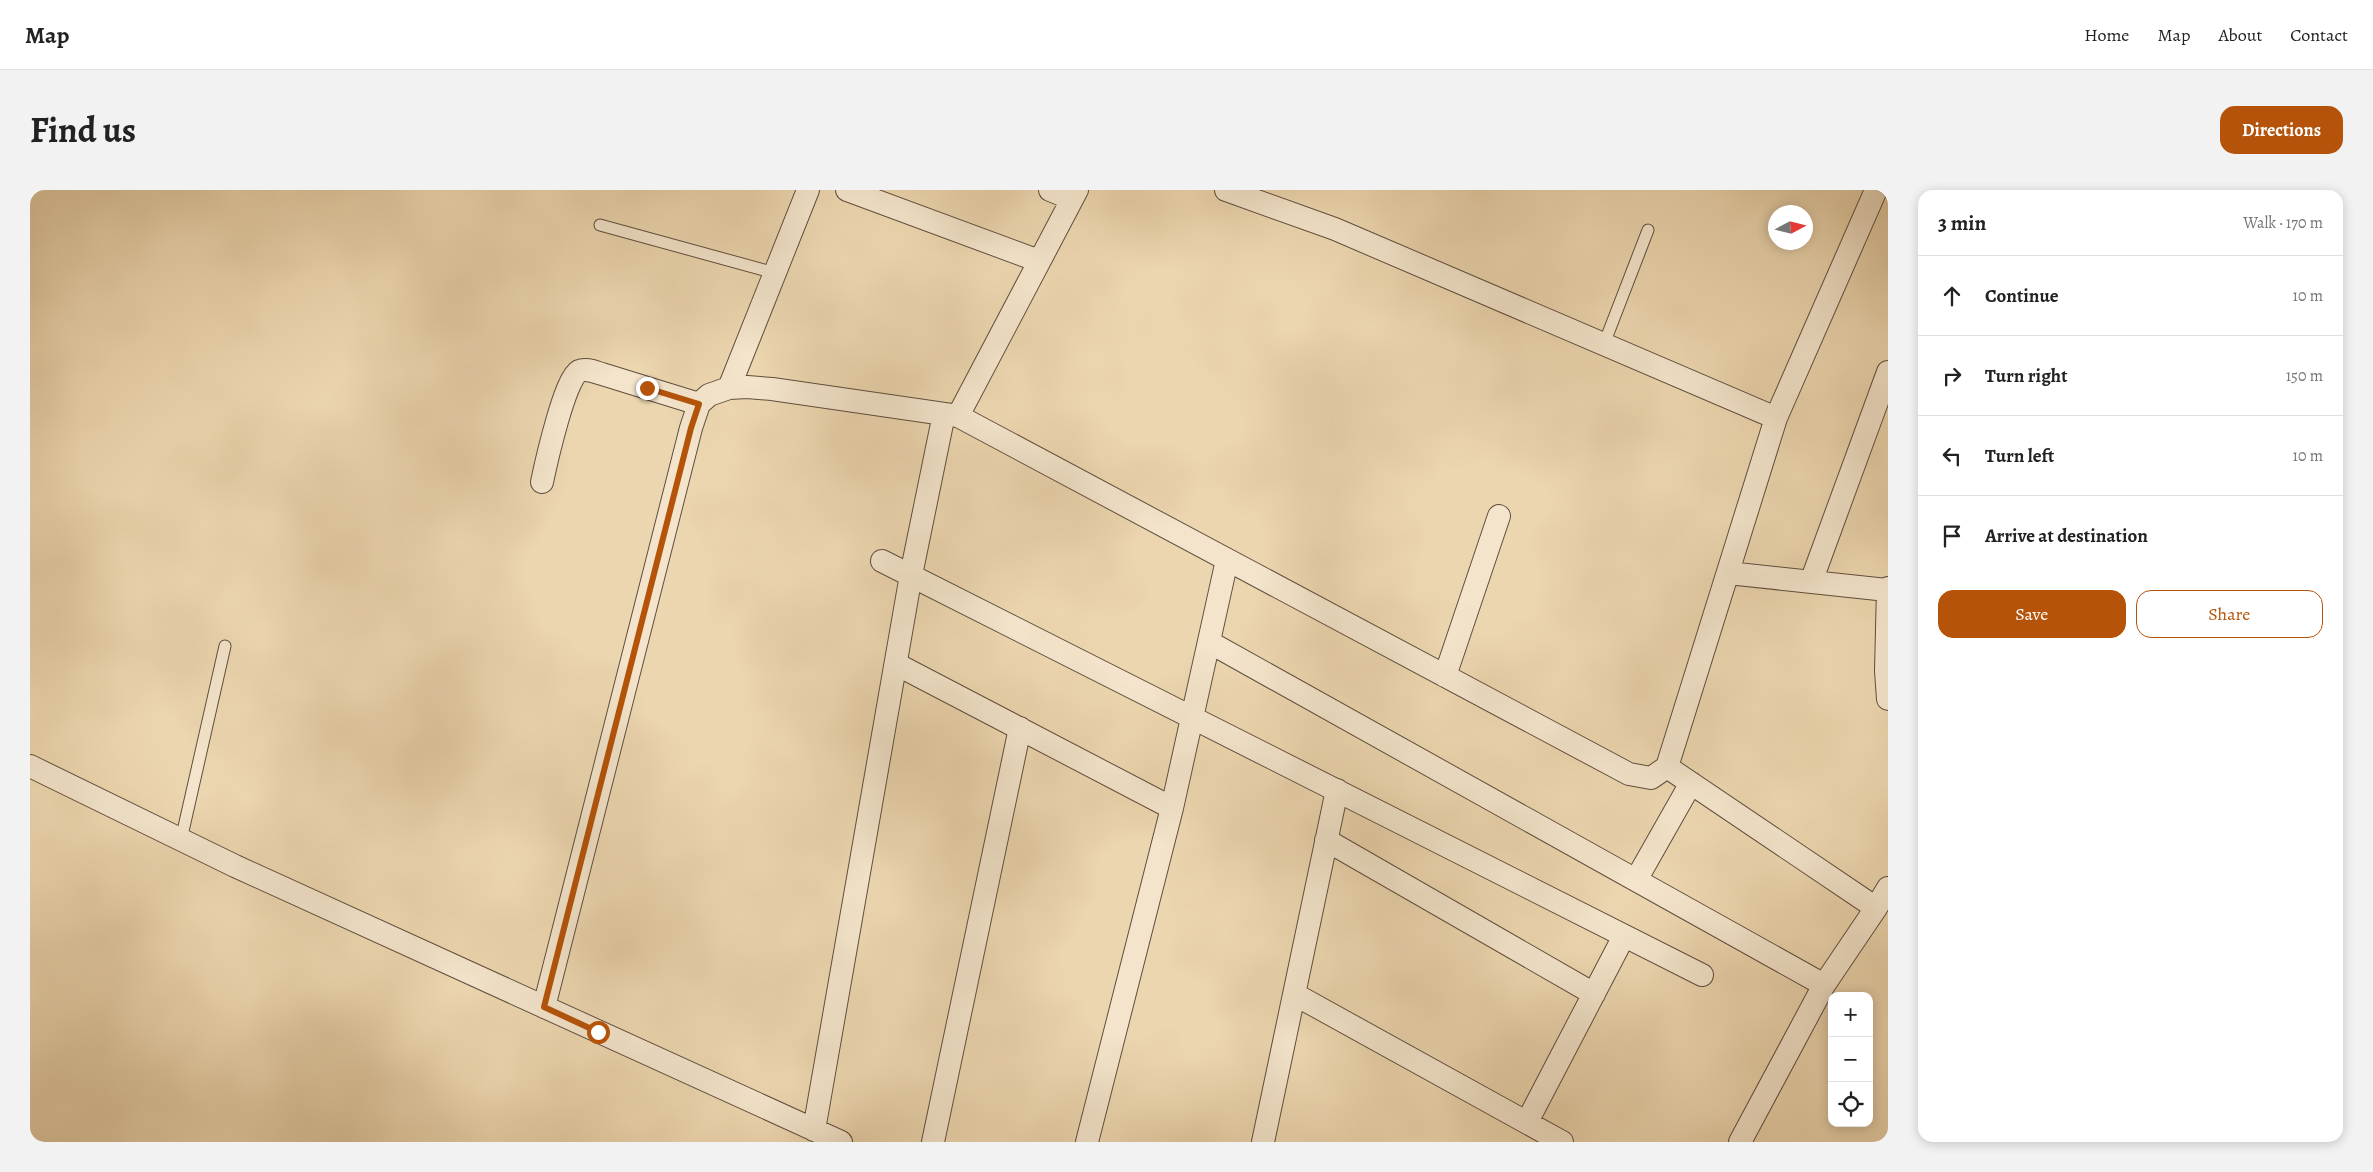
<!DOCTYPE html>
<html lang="en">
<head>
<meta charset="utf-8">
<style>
  :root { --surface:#fff; --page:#f2f2f2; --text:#222; --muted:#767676; --line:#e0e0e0; --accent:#b45309 }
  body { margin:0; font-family:Alegreya,serif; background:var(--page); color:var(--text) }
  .controls { position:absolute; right:15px; bottom:15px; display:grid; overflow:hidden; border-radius:10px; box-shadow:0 2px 12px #0003 }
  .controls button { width:45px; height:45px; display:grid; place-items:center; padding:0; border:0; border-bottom:1px solid var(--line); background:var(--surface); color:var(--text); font:25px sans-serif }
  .compass { position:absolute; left:1738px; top:15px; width:45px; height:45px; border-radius:50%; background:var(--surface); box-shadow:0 2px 12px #0003; rotate:83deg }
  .stop { position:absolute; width:15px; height:15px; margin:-11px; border:4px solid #b45309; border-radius:50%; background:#fff }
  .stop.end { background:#b45309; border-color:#fff; box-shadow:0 1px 5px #0008 }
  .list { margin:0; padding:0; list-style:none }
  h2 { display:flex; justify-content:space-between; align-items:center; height:65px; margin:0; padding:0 20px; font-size:21px }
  h2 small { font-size:16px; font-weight:400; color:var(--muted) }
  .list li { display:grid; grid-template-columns:32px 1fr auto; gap:15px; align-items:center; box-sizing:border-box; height:80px; padding:0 20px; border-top:1px solid var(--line) }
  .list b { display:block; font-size:19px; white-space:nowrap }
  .list em { font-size:16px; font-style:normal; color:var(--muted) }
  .actions { display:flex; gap:10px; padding:15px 20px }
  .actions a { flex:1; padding:11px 0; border:1px solid var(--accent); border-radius:15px; text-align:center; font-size:18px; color:var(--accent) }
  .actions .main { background:var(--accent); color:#fff }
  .icon { flex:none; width:28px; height:28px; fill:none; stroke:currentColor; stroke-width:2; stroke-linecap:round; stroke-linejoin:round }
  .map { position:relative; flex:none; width:1858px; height:952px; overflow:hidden; border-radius:15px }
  header { display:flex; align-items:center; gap:30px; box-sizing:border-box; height:70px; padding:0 25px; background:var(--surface); border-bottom:1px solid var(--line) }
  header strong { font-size:24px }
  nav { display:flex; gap:28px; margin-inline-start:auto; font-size:18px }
  .intro { display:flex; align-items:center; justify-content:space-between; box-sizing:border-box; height:120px; padding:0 30px }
  h1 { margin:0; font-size:35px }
  .button { padding:12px 22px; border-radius:15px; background:var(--accent); color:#fff; font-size:18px; font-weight:700 }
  main { display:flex; gap:30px; padding:0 30px }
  aside { flex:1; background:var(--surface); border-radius:15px; box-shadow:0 2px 12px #0003 }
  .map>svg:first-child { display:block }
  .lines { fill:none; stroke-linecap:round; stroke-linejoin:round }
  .lane-casing { stroke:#5f4e3e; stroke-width:13 }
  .street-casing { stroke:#5f4e3e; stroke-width:24 }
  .lane { stroke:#f3e4cb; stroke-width:11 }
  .street { stroke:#f3e4cb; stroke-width:22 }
  .route { stroke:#b45309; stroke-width:6 }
</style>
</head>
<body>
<header>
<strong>Map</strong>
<nav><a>Home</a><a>Map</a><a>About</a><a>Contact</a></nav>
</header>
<div class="intro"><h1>Find us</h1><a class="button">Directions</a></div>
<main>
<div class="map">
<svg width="1858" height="952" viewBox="0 0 1858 952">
  <rect width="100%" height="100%" fill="#ecd6af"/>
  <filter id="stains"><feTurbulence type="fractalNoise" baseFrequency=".004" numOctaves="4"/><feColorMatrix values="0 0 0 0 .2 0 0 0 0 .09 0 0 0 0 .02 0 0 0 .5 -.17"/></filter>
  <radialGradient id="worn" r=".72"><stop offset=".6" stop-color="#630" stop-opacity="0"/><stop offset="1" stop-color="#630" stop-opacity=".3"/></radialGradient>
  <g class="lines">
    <defs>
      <path id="lane" d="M570,35L745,83
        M1574,154L1618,40
        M151,650L195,456"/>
      <path id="street" d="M817,0L1009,71
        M1020,0L1042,9
        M1196,0L1305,39L1746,228
        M699,198L778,0
        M928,226L1047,0
        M512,292C516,273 535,188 549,181C556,178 565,182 572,184L669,214
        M852,371L1672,785
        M1698,383L1857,400
        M1781,392L1858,182
        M1858,398L1856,481L1858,509
        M1179,452L1794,795
        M866,474L1142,618
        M1415,486L1469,326
        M0,576L205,676L811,952
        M1296,650L1564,804
        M1606,690L1661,593
        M1846,718L1858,698
        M1264,804L1532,952
        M514,817L661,238L669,214L679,205L699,198L717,197L742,199L928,226L1599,584L1621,588L1637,577
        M1497,932L1594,746
        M784,940L881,385L914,224
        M903,952L990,538
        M1057,952L1142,618L1197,370
        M1233,952L1307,600
        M1710,952L1794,795L1846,718L1637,577L1746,228L1846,0"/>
    </defs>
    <use href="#lane" class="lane-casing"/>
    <use href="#street" class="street-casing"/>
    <use href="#lane" class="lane"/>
    <use href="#street" class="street"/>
  </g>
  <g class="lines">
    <path class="route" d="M568,842L514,817L661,238L669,214L617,198"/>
  </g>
  <rect width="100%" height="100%" filter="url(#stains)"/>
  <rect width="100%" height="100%" fill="url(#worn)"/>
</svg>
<div class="controls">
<button>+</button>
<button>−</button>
<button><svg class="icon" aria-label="locate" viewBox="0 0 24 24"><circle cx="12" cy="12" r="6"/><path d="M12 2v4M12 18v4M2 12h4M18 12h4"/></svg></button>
</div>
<svg class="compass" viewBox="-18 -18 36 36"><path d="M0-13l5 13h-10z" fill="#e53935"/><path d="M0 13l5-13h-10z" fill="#767676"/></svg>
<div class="stop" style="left:568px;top:842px"></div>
<div class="stop end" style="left:617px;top:198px"></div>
</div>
<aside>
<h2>3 min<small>Walk · 170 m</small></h2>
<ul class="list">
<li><svg class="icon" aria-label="ahead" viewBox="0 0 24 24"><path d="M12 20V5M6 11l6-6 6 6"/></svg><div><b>Continue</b></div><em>10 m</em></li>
<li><svg class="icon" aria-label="right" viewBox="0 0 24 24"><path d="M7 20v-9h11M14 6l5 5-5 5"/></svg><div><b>Turn right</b></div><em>150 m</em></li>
<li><svg class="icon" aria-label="left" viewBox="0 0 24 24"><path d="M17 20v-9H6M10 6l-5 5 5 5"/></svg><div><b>Turn left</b></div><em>10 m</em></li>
<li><svg class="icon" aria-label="arrive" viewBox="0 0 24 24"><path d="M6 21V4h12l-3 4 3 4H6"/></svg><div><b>Arrive at destination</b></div></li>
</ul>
<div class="actions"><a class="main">Save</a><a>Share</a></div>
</aside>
</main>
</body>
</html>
